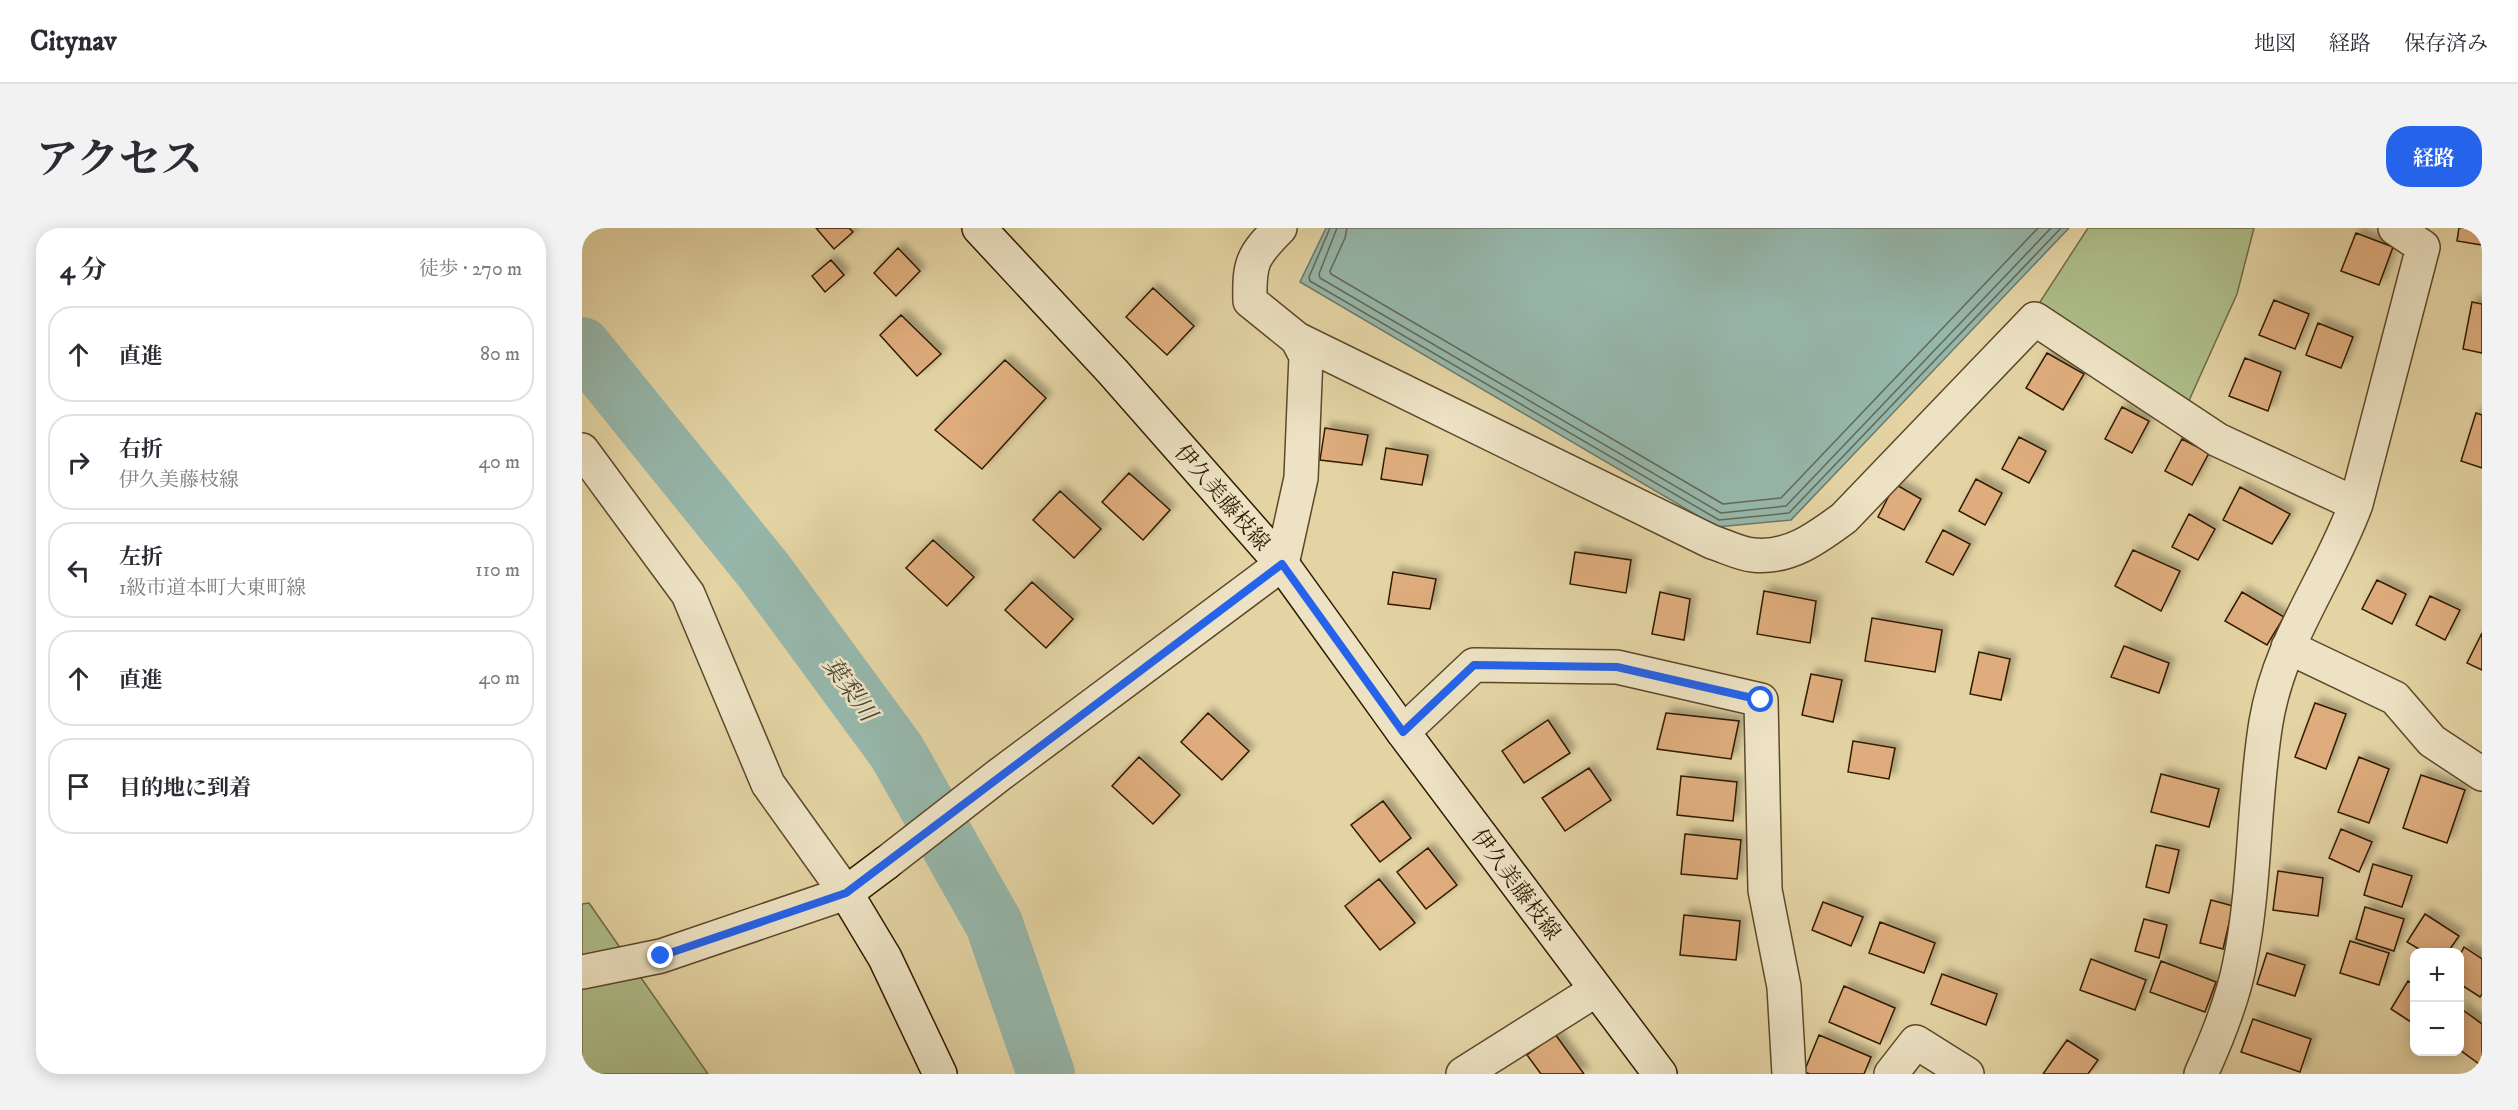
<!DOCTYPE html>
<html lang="ja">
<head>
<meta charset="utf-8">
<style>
  :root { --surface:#fff; --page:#f2f2f3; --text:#2b2b33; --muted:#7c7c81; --line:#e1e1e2; --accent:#2563eb }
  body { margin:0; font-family:"IM FELL DW Pica","Noto Serif JP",serif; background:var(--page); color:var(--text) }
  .controls { position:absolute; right:18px; bottom:18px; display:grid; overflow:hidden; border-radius:12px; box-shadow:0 3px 15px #0003 }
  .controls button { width:54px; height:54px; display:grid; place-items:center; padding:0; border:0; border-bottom:2px solid var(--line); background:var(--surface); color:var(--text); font:30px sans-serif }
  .stop { position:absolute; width:18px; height:18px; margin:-14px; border:4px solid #2563eb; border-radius:50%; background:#fff }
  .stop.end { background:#2563eb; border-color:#fff; box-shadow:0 2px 6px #0008 }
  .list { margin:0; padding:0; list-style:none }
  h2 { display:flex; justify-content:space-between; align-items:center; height:78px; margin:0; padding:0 24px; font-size:26px }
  h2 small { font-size:20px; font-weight:400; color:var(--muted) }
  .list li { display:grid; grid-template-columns:39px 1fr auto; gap:18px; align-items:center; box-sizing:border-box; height:96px; margin:0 12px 12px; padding:0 12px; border:2px solid var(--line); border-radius:24px }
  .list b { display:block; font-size:22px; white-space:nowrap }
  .list p { margin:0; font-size:20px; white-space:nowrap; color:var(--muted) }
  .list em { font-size:20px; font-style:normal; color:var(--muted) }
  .icon { flex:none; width:33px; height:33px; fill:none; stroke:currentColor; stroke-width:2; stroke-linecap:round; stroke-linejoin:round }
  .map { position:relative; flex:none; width:1900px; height:846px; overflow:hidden; border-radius:24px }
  header { display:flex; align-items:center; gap:36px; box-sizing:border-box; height:84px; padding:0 30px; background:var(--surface); border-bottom:2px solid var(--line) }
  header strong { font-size:28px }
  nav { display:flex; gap:33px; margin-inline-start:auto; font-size:21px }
  .intro { display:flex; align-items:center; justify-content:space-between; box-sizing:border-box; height:144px; padding:0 36px }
  h1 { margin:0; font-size:42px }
  .button { padding:15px 27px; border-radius:24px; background:var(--accent); color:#fff; font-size:21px; font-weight:700 }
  main { display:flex; gap:36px; padding:0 36px }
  aside { flex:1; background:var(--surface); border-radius:24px; box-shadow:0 3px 15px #0003 }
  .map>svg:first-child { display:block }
  .green { fill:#aebe8a; stroke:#6f6c46; stroke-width:1.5 }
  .water { fill:#96b7ab; stroke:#6d7867; stroke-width:1.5 }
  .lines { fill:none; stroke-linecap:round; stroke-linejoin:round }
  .shore { stroke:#636856; stroke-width:1.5 }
  .river { stroke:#96b7ab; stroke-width:58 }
  .building { fill:#dfad7d; stroke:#301a01; stroke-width:1.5; filter:url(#shadow) }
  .street-casing { stroke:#5d482a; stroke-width:36 }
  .secondary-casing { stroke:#301a01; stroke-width:36 }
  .street { stroke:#ede3c4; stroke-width:33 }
  .secondary { stroke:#ede3c4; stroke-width:33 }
  .route { stroke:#2563eb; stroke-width:8 }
  .labels { text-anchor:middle; stroke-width:5; stroke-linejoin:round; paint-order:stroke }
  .street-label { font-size:22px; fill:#301a01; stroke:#ede3c4 }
  .water-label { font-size:24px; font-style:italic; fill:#4f4934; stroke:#ede3c4 }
</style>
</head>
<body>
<header>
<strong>Citynav</strong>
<nav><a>地図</a><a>経路</a><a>保存済み</a></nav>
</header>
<div class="intro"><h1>アクセス</h1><a class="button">経路</a></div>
<main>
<aside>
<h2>4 分<small>徒歩 · 270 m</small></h2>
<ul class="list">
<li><svg class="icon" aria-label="ahead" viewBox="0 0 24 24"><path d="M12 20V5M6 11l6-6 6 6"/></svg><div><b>直進</b></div><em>80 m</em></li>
<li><svg class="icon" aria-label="right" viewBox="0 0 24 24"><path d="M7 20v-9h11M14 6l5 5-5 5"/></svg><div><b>右折</b><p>伊久美藤枝線</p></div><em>40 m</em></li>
<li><svg class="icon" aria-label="left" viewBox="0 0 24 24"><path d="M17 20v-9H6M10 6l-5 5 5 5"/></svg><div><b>左折</b><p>1級市道本町大東町線</p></div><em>110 m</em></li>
<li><svg class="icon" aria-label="ahead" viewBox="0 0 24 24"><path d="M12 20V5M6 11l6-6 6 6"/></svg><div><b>直進</b></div><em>40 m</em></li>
<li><svg class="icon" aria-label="arrive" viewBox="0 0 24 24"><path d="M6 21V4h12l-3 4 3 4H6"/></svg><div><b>目的地に到着</b></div></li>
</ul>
</aside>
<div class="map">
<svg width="1900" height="846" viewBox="0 0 1900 846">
  <defs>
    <filter id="shadow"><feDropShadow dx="5.5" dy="-5.5" stdDeviation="3" flood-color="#0004"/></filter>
  </defs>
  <rect width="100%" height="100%" fill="#e4d4a4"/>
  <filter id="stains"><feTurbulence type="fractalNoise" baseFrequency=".00333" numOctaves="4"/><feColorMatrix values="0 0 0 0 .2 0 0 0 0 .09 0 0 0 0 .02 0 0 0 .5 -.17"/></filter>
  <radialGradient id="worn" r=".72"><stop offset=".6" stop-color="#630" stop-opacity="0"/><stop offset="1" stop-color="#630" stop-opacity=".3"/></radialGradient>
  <path class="green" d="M1506,0H1672L1655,66L1600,188L1456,77Z
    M7,675L126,846H0V676Z"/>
  <path class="water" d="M744,0H1487L1209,292L1135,299L718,54Z"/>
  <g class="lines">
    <path class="shore" d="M748,0L727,49L728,53L1137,292L1207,285L1479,0
      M755,0L737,46L738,50L1139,285L1204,278L1469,0
      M765,0L763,10L748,43L749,46L1141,276L1199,270L1456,0"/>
    <path class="river" d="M0,118L182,343L315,524L412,696L464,846"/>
  </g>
  <path class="building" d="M234,0H267L271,4L252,21Z
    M1877,0H1900V17L1875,13Z
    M1774,5L1811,19L1797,57L1759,43Z
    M316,20L338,43L314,68L292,45Z
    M249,32L262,47L243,64L230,48Z
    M571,60L612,98L585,127L544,89Z
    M1692,72L1727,86L1713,121L1677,107Z
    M1890,74L1900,76V125L1881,121Z
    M319,87L359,126L335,148L298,107Z
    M1736,95L1771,109L1759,140L1724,127Z
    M1465,125L1502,146L1481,182L1444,160Z
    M1663,130L1699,144L1686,183L1647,168Z
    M423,132L464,170L400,241L353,202Z
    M1540,179L1567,193L1550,225L1523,211Z
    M1894,185L1900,187V240L1879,233Z
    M743,200L786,207L780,237L738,232Z
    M1437,209L1464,223L1447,255L1420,241Z
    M1600,211L1627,225L1610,257L1583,243Z
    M804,220L846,227L840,257L799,251Z
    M547,245L588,282L561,312L520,274Z
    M1394,251L1420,265L1403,297L1377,283Z
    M1313,256L1339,271L1322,302L1296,289Z
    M1658,259L1708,286L1690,316L1641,292Z
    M478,263L519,301L492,330L451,292Z
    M1607,286L1633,301L1616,332L1590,319Z
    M1361,302L1388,316L1371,347L1344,334Z
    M351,312L392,349L365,378L324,340Z
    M1551,322L1598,343L1579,383L1533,358Z
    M993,324L1049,332L1044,365L988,356Z
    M811,344L854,351L848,381L806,376Z
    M1795,352L1824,366L1810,396L1780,381Z
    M450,354L491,391L464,420L423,382Z
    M1182,363L1234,373L1228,415L1175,406Z
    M1078,364L1108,371L1102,412L1070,406Z
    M1660,364L1702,389L1685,417L1643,393Z
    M1848,368L1878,382L1863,412L1834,397Z
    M1290,390L1360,402L1353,444L1283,433Z
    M1900,405V442L1885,435Z
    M1542,418L1587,435L1577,465L1529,449Z
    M1397,424L1428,431L1419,472L1388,466Z
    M1229,446L1260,452L1251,494L1220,487Z
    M1733,475L1764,486L1744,541L1713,529Z
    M626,485L667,523L640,552L599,514Z
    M1084,485L1157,493L1149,531L1075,521Z
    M966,492L988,525L942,555L920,523Z
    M1271,513L1313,520L1307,551L1266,544Z
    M557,529L598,567L571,596L530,558Z
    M1777,529L1807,541L1787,595L1756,584Z
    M1007,540L1029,572L983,603L960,570Z
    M1579,546L1637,561L1627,599L1569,584Z
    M1839,547L1883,562L1865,615L1821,600Z
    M1099,548L1155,554L1151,593L1095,587Z
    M801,573L829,610L798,634L769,597Z
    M1759,601L1790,614L1777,644L1747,630Z
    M1103,606L1159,612L1155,651L1099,646Z
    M1574,617L1597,622L1587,665L1564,659Z
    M846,620L875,657L844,681L815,644Z
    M1791,636L1830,648L1820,679L1782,667Z
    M1696,643L1741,650L1736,688L1691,682Z
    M797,651L833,695L798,722L763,678Z
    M1629,672L1651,678L1641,721L1618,715Z
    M1241,674L1281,689L1269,718L1230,702Z
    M1783,679L1822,691L1812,723L1774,711Z
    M1843,686L1877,708L1866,724H1842L1825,714Z
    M1102,687L1158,693L1154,732L1098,727Z
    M1562,691L1585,697L1577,730L1553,723Z
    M1298,694L1353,715L1342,745L1287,725Z
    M1768,713L1807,725L1797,757L1758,745Z
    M1882,719L1900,731V766L1898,769L1878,756V727Z
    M1685,725L1723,737L1713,768L1675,756Z
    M1509,731L1564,752L1553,782L1498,762Z
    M1579,733L1634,754L1623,784L1568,764Z
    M1360,746L1415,766L1404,797L1349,776Z
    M1826,753L1832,757V796L1809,781Z
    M1262,758L1313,780L1298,816L1247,794Z
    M1878,780L1900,796V838L1878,822Z
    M1671,791L1729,811L1718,844L1659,824Z
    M973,806L1002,846H959L945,827Z
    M1237,807L1289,829L1282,846H1228L1222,844Z
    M1485,812L1516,832L1506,846H1461Z"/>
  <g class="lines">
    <defs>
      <path id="street" d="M715,111L1130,314C1143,318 1158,326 1171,327C1207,331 1235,310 1262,290L1453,91L1636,212L1774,276
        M0,222L106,366L186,556L264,665L79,728L0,744
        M1706,419L1813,470L1850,513L1900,546
        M821,504L892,437L1035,439L1179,472L1183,662L1202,759L1207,846
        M304,635L417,547L700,336L719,250L724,128L715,111L668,73C667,35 670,28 698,0
        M881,846L1014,762
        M1309,846L1334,814L1385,846
        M1619,846C1635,811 1651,772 1658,734C1674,655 1671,573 1684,494C1698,411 1746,352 1774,276L1841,19L1813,0"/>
      <path id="secondary" d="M397,0L531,144L700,336L821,504L1078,846
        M304,635L264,665L303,730L358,846"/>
    </defs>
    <use href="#street" class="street-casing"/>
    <use href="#secondary" class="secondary-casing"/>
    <use href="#street" class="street"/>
    <use href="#secondary" class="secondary"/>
  </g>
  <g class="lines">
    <path class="route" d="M79,728L264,665L700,336L821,504L892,437L1035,439L1179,472"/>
  </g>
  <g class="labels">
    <g class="street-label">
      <text transform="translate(641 269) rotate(49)" y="8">伊久美藤枝線</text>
      <text transform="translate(935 656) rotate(53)" y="8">伊久美藤枝線</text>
    </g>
    <g class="water-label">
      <text transform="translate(268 461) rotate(54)" y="8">葉梨川</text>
    </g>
  </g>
  <rect width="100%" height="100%" filter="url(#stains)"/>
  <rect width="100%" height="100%" fill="url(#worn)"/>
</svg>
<div class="controls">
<button>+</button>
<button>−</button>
</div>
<div class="stop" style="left:1179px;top:472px"></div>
<div class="stop end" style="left:79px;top:728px"></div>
</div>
</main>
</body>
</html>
